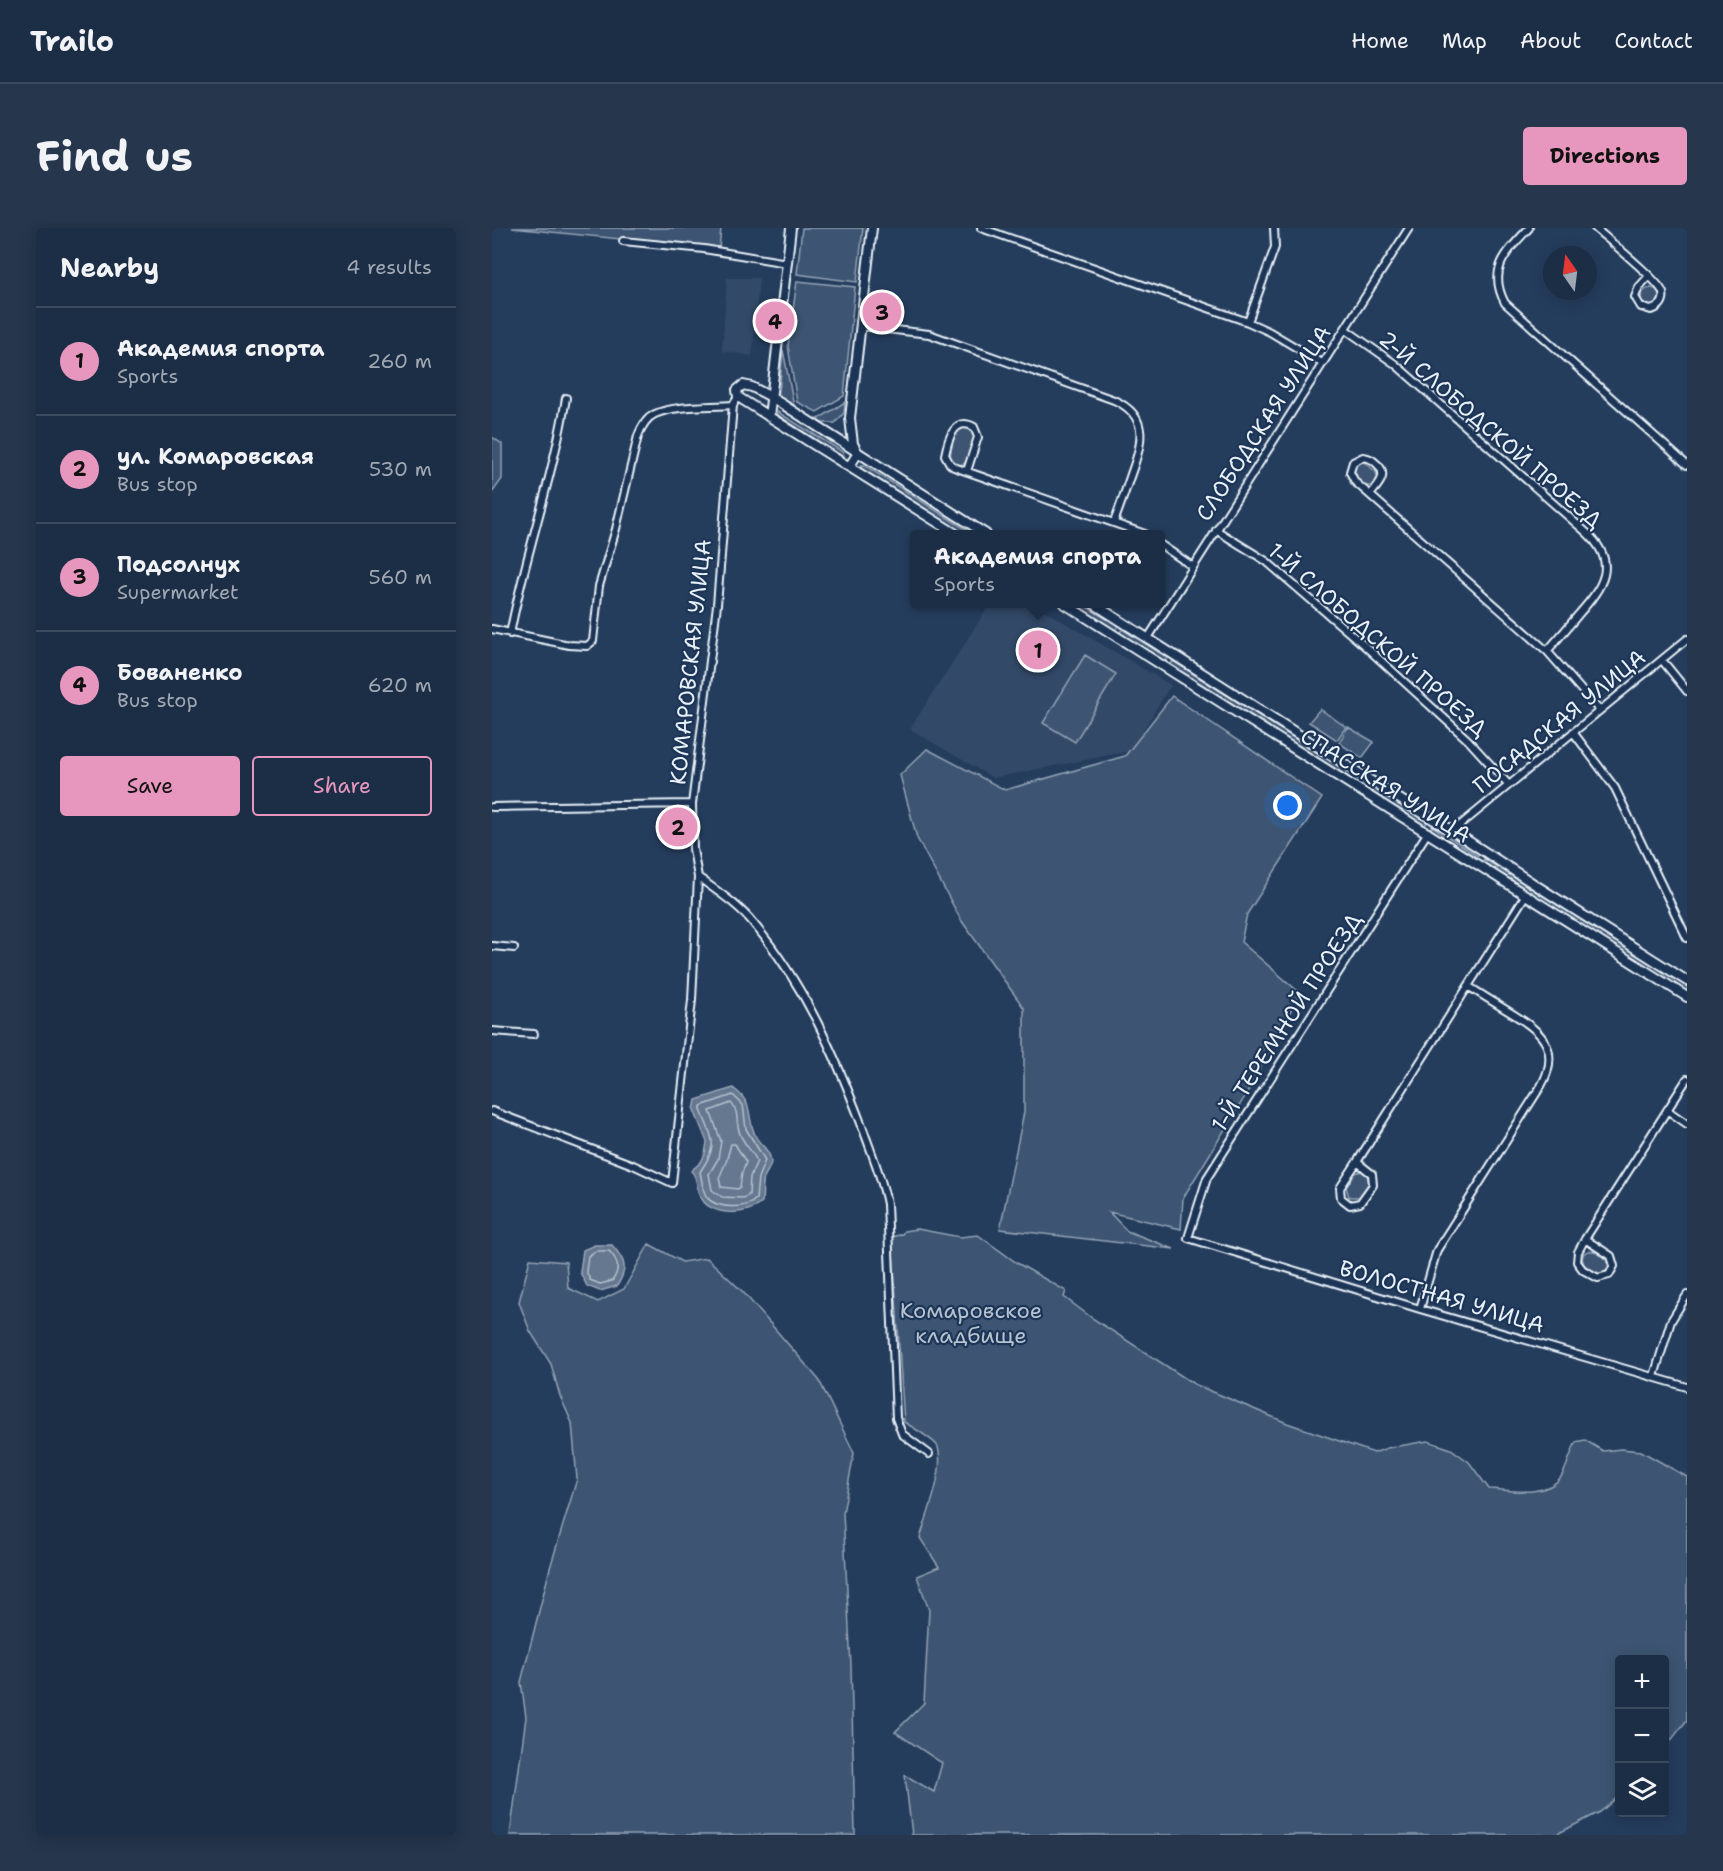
<!DOCTYPE html>
<html lang="en">
<head>
<meta charset="utf-8">
<style>
  :root { --surface:#1c2e46; --page:#25364d; --text:#f1f3f6; --muted:#a0a8b3; --line:#3a4a5f; --accent:#e797bd }
  body { margin:0; font-family:"Shantell Sans",sans-serif; background:var(--page); color:var(--text) }
  .controls { position:absolute; right:18px; bottom:18px; display:grid; overflow:hidden; border-radius:6px; box-shadow:0 3px 15px #0003 }
  .controls button { width:54px; height:54px; display:grid; place-items:center; padding:0; border:0; border-bottom:2px solid var(--line); background:var(--surface); color:var(--text); font:30px sans-serif }
  .compass { position:absolute; left:1051px; top:18px; width:54px; height:54px; border-radius:50%; background:var(--surface); box-shadow:0 3px 15px #0003; rotate:346deg }
  .you { position:absolute; left:796px; top:578px; width:21px; height:21px; margin:-15px; border:4px solid #fff; border-radius:50%; background:#1a73e8; box-shadow:0 0 0 9px #1a73e833 }
  .badge { display:grid; place-items:center; width:39px; height:39px; border-radius:50%; background:var(--accent); color:#111; font-size:20px; font-weight:700 }
  .pin { position:absolute; translate:-50% -50%; border:3px solid #fff; box-shadow:0 2px 6px #0006 }
  .popup { position:absolute; left:418px; top:302px; width:255px; height:78px; box-sizing:border-box; display:grid; place-content:center; border-radius:6px; background:var(--surface); filter:drop-shadow(0 2px 4px #0005); font-size:20px; white-space:nowrap; color:var(--muted) }
  .popup b { font-size:22px; color:var(--text) }
  .popup::after { content:''; position:absolute; left:50%; top:100%; margin-left:-12px; border:12px solid transparent; border-top-color:var(--surface) }
  .list { margin:0; padding:0; list-style:none }
  h2 { display:flex; justify-content:space-between; align-items:center; height:78px; margin:0; padding:0 24px; font-size:26px }
  h2 small { font-size:20px; font-weight:400; color:var(--muted) }
  .list li { display:grid; grid-template-columns:39px 1fr auto; gap:18px; align-items:center; box-sizing:border-box; height:108px; padding:0 24px; border-top:2px solid var(--line) }
  .list b { display:block; font-size:22px; white-space:nowrap }
  .list p { margin:0; font-size:20px; white-space:nowrap; color:var(--muted) }
  .list em { font-size:20px; font-style:normal; color:var(--muted) }
  .actions { display:flex; gap:12px; padding:18px 24px }
  .actions a { flex:1; padding:14px 0; border:2px solid var(--accent); border-radius:6px; text-align:center; font-size:21px; color:var(--accent) }
  .actions .main { background:var(--accent); color:#111 }
  .icon { flex:none; width:33px; height:33px; fill:none; stroke:currentColor; stroke-width:2; stroke-linecap:round; stroke-linejoin:round }
  .map { position:relative; flex:none; width:1195px; height:1607px; overflow:hidden; border-radius:6px }
  header { display:flex; align-items:center; gap:36px; box-sizing:border-box; height:84px; padding:0 30px; background:var(--surface); border-bottom:2px solid var(--line) }
  header strong { font-size:28px }
  nav { display:flex; gap:33px; margin-inline-start:auto; font-size:21px }
  .intro { display:flex; align-items:center; justify-content:space-between; box-sizing:border-box; height:144px; padding:0 36px }
  h1 { margin:0; font-size:42px }
  .button { padding:15px 27px; border-radius:6px; background:var(--accent); color:#111; font-size:21px; font-weight:700 }
  main { display:flex; gap:36px; padding:0 36px }
  aside { flex:1; background:var(--surface); border-radius:6px; box-shadow:0 3px 15px #0003 }
  .map>svg:first-child { display:block }
  .built { fill:#334a68 }
  .green { fill:#3e5472; stroke:#93a2b5; stroke-width:1.5 }
  .water { fill:#657890; stroke:#99a8ba; stroke-width:1.5 }
  .lines { fill:none; stroke-linecap:round; stroke-linejoin:round }
  .shore { stroke:#b4c1ce; stroke-width:1.5 }
  .minor-casing { stroke:#e8f1f8; stroke-width:10 }
  .tertiary-casing { stroke:#e8f1f8; stroke-width:12 }
  .minor { stroke:#1d3557; stroke-width:6 }
  .tertiary { stroke:#1d3557; stroke-width:8 }
  .labels { text-anchor:middle; stroke-width:4.5; stroke-linejoin:round; paint-order:stroke }
  .street-label { font-size:22px; fill:#e8f1f8; stroke:#1d3557 }
  .park-label { font-size:22px; fill:#b5c2d0; stroke:#1d3557 }
</style>
</head>
<body>
<header>
<strong>Trailo</strong>
<nav><a>Home</a><a>Map</a><a>About</a><a>Contact</a></nav>
</header>
<div class="intro"><h1>Find us</h1><a class="button">Directions</a></div>
<main>
<aside>
<h2>Nearby<small>4 results</small></h2>
<ul class="list">
<li><span class="badge">1</span><div><b>Академия спорта</b><p>Sports</p></div><em>260 m</em></li>
<li><span class="badge">2</span><div><b>ул. Комаровская</b><p>Bus stop</p></div><em>530 m</em></li>
<li><span class="badge">3</span><div><b>Подсолнух</b><p>Supermarket</p></div><em>560 m</em></li>
<li><span class="badge">4</span><div><b>Бованенко</b><p>Bus stop</p></div><em>620 m</em></li>
</ul>
<div class="actions"><a class="main">Save</a><a>Share</a></div>
</aside>
<div class="map">
<svg width="1195" height="1607" viewBox="0 0 1195 1607">
  <rect width="100%" height="100%" fill="#253d5d"/>
  <filter id="ink" filterUnits="userSpaceOnUse"><feTurbulence type="fractalNoise" baseFrequency=".0167" numOctaves="2"/><feDisplacementMap in="SourceGraphic" scale="12" xChannelSelector="R" yChannelSelector="G"/><feConvolveMatrix kernelMatrix="1 2 1 2 8 2 1 2 1" color-interpolation-filters="sRGB"/></filter>
  <g filter="url(#ink)">
    <path class="built" d="M235,50H267L260,128L230,123Z
      M498,376H541L679,457L638,523L501,550L418,501Z"/>
    <path class="green" d="M20,0H229L227,21Z
      M310,0H371L365,54L305,46Z
      M305,53L363,59L352,168L325,184L305,174L296,118Z
      M1149 70a10 10 0 1 1 20 0a10 10 0 1 1-20 0Z
      M291,122L302,178L289,170L287,165Z
      M353,174L352,185L343,195H330L325,192Z
      M284,183L351,224L352,227L349,228L284,186Z
      M469,199H477L482,209L475,234L466,238L458,233C458,222 462,206 469,199Z
      M0,209L10,216V251L0,265Z
      M867,234H872L884,244L886,252C875,267 859,251 863,236Z
      M369,237H372L481,306H473L369,241Z
      M581,376H590L626,398L623,403Z
      M630,401L676,430L673,434L627,406Z
      M593,427L624,446L583,514L551,495Z
      M681,433L935,594L932,599L678,437Z
      M680,468L830,570L755,686L749,714L808,765L754,867L691,970L689,1001L617,984L635,1003L682,1021L508,1001L532,884V780L469,692L425,610L408,547L435,521L513,562L633,528Z
      M828,481L854,499L845,512L817,494Z
      M856,499L882,514L870,530L847,515Z
      M940,598L986,628L984,632L937,602Z
      M992,631L1195,758V764L989,635Z
      M870,943L875,946L877,955L867,969H857L854,959L863,945Z
      M425,1001L468,1009L486,1007L525,1035L574,1063L572,1069L600,1090L702,1156L795,1195L882,1225L895,1220L936,1213L959,1221L977,1234L997,1261C1018,1262 1054,1270 1069,1249C1076,1238 1078,1225 1084,1214L1093,1212L1111,1223L1129,1221L1149,1223L1195,1249V1492L1173,1520L1172,1432H1128L1127,1568L1108,1584L1063,1607H420L413,1547L442,1564L450,1535L403,1504L432,1475L437,1382L425,1348L447,1339L428,1310C435,1287 453,1243 446,1219C443,1212 420,1199 412,1194L400,1009L410,1006L412,1003Z
      M157,1016L190,1034L215,1030L251,1064L327,1152L362,1225L351,1285L359,1438L363,1607H18L34,1489L29,1454L58,1340L85,1251L80,1195L68,1168L59,1136L38,1103L27,1074L38,1031L74,1034L76,1060L106,1074L132,1061Z
      M1096,1023H1102L1116,1032V1042L1107,1046L1092,1037L1090,1030L1092,1025Z"/>
    <path class="water" d="M241,860C264,877 253,887 264,909C269,918 278,922 279,933C279,940 274,944 272,950C270,957 271,967 270,974C256,988 220,989 209,970C203,962 207,950 199,943L209,934L213,926L215,914L202,882L204,872Z
      M103,1017H120C134,1033 136,1040 125,1058L108,1063L95,1058L88,1044L91,1022Z"/>
    <g class="lines">
      <path class="shore" d="M241,867L251,877L254,901L273,932L266,950L264,971C254,982 223,981 214,968C210,961 210,952 208,944C227,916 221,913 209,882V878Z
        M239,875C247,883 244,893 247,903C250,915 260,922 265,933L258,949L257,967L251,970L230,969L220,962L217,946L226,931L229,913L218,883Z
        M239,916H243L254,934L250,945L248,959L246,961L229,959L227,950L234,934Z
        M104,1023H117C127,1033 128,1042 120,1053L108,1056L98,1052L94,1043L96,1028Z"/>
      <defs>
        <path id="minor" d="M489,0L756,94L778,104L830,135
          M1037,0C1015,24 995,41 1013,75L1195,237
          M1103,0C1115,11 1168,53 1171,65C1173,74 1167,80 1159,82L1149,79L1143,69L1147,59L1157,48
          M131,13L212,21L295,35
          M756,94L783,19L782,0
          M369,98L437,106L622,172C660,189 649,218 638,249C633,264 628,279 622,294
          M853,101L903,136L1095,305C1128,336 1110,360 1086,387C1076,399 1066,411 1055,423
          M475,243L486,209L482,199C462,188 456,212 453,227L458,236L462,239L653,306
          M878,267L863,254L858,244L861,234L871,229C877,230 880,231 885,236C897,247 886,257 878,267L1055,423L1107,482
          M724,302L774,333L875,420L976,512L1017,557
          M669,317L700,338
          M0,401L77,417L95,418L101,413L107,358L124,301L146,208C149,200 154,190 163,186C184,177 218,179 241,177
          M18,406C33,327 61,250 74,170
          M656,410L917,0
          M1170,432L1195,463
          M1081,504L1123,560L1195,710
          M189,577L183,581L185,589L192,591L197,589L199,583
          M0,579L200,576
          M961,603L1195,411
          M936,604L715,950L696,1010L928,1081L1195,1159
          M206,649C225,663 247,677 262,696C311,755 343,826 370,898C379,924 390,949 395,976L404,1190L410,1206L437,1226
          M0,718L22,720
          M0,803L42,806
          M1175,882L1195,896
          M0,883L141,937L180,955L200,772L206,649L201,621L200,576L225,377L241,177L246,169
          M865,934L848,960L849,970L858,977L868,975L881,957L880,946L865,934L1033,668
          M1093,1011L1119,1028L1122,1038L1117,1047L1106,1050L1091,1042L1085,1034L1086,1024L1093,1011L1195,851
          M928,1081L945,1022L1049,858C1071,819 1047,802 1016,783C1003,775 990,767 976,758
          M1162,1148L1179,1093L1195,1067"/>
        <path id="tertiary" d="M277,189L299,0
          M357,239L366,225L361,216L358,190L380,0
          M464,306L246,169L245,162L251,157L260,159L279,169L494,306
          M573,376L1195,769
          M602,376L917,577L961,603L1045,658L1195,753"/>
      </defs>
      <use href="#minor" class="minor-casing"/>
      <use href="#tertiary" class="tertiary-casing"/>
      <use href="#minor" class="minor"/>
      <use href="#tertiary" class="tertiary"/>
    </g>
  </g>
  <g class="labels">
    <g class="street-label">
      <text transform="translate(771 195) rotate(-57)" y="8">СЛОБОДСКАЯ УЛИЦА</text>
      <text transform="translate(999 201) rotate(41)" y="8">2-Й СЛОБОДСКОЙ ПРОЕЗД</text>
      <text transform="translate(886 411) rotate(41)" y="8">1-Й СЛОБОДСКОЙ ПРОЕЗД</text>
      <text transform="translate(198 434) rotate(-84)" y="8">КОМАРОВСКАЯ УЛИЦА</text>
      <text transform="translate(1067 493) rotate(-39)" y="8">ПОСАДСКАЯ УЛИЦА</text>
      <text transform="translate(894 557) rotate(32)" y="8">СПАССКАЯ УЛИЦА</text>
      <text transform="translate(794 794) rotate(-57)" y="8">1-Й ТЕРЕМНОЙ ПРОЕЗД</text>
      <text transform="translate(950 1068) rotate(16)" y="8">ВОЛОСТНАЯ УЛИЦА</text>
    </g>
    <g class="park-label">
      <text x="479" y="1090">Комаровское<tspan x="479" dy="25">кладбище</tspan></text>
    </g>
  </g>
</svg>
<div class="controls">
<button>+</button>
<button>−</button>
<button><svg class="icon" aria-label="layers" viewBox="0 0 24 24"><path d="M12 4l9 5-9 5-9-5zM3 14l9 5 9-5"/></svg></button>
</div>
<svg class="compass" viewBox="-18 -18 36 36"><path d="M0-13l5 13h-10z" fill="#e53935"/><path d="M0 13l5-13h-10z" fill="#a0a8b3"/></svg>
<div class="you"></div>
<div class="pin badge" style="left:546px;top:422px">1</div>
<div class="popup"><b>Академия спорта</b>Sports</div>
<div class="pin badge" style="left:186px;top:599px">2</div>
<div class="pin badge" style="left:390px;top:84px">3</div>
<div class="pin badge" style="left:283px;top:93px">4</div>
</div>
</main>
</body>
</html>
